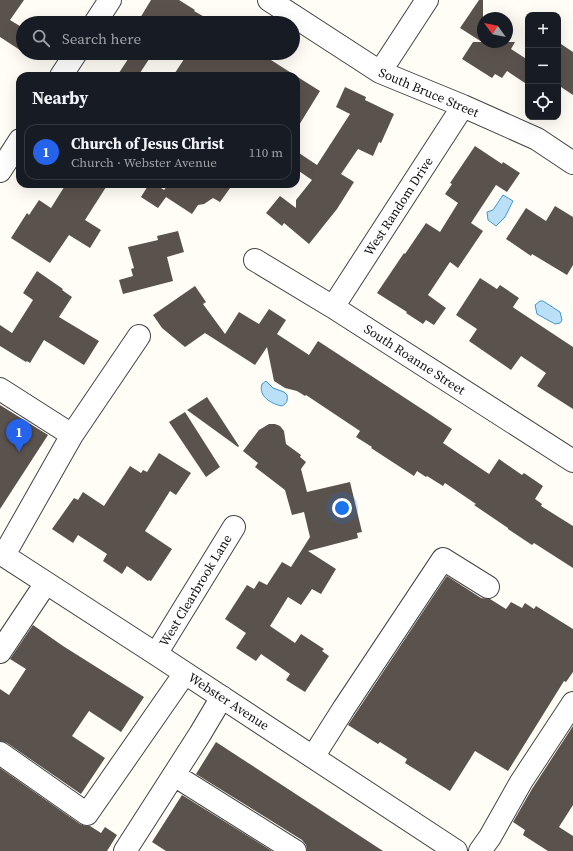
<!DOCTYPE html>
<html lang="en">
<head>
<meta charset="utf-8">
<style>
  :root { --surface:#171b24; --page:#242831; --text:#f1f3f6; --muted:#9ea1a6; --line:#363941; --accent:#2563eb }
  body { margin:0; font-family:"Source Serif 4",serif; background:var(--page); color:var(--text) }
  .controls { position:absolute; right:12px; top:12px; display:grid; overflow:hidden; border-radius:8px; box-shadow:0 4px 16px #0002 }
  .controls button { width:36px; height:36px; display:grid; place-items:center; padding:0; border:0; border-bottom:1px solid var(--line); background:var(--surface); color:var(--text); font:20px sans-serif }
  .compass { position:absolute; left:477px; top:12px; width:36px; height:36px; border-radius:50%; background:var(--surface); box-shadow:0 4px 16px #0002; rotate:303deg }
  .you { position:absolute; left:342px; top:508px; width:14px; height:14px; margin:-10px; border:3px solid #fff; border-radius:50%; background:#1a73e8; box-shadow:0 0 0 6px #1a73e833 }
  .badge { display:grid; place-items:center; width:26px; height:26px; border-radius:50%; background:var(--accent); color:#fff; font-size:13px; font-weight:700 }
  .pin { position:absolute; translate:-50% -33px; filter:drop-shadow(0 1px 2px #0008) }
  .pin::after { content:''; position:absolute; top:21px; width:14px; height:12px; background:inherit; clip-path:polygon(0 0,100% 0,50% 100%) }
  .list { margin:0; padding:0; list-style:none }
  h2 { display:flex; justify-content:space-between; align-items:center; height:52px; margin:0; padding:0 16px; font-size:17px }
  h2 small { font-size:13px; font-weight:400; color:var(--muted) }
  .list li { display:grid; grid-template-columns:26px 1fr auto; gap:12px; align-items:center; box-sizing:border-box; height:56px; margin:0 8px 8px; padding:0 8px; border:1px solid var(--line); border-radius:12px }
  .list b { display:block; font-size:15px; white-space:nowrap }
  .list p { margin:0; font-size:13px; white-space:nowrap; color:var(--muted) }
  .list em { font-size:13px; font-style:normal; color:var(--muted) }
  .icon { flex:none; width:22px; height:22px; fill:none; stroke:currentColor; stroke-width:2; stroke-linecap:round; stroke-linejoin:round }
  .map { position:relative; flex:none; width:573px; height:851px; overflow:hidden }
  .search { position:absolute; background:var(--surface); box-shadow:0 4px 16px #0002; left:16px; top:16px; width:284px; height:44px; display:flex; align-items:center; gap:10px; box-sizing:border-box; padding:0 14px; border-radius:22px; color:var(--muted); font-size:15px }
  .panel { position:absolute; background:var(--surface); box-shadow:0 4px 16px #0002; left:16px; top:72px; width:284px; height:116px; border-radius:12px }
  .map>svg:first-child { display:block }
  .water { fill:#b9e0f7; stroke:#3f96cf }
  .building { fill:#5a524d }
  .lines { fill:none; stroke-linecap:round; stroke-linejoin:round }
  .minor-casing { stroke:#444; stroke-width:24 }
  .minor { stroke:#fff; stroke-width:22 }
  .labels { text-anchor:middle; stroke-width:4; stroke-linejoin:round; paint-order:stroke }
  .street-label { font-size:13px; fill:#111; stroke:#fff }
</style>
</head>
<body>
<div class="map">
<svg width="573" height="851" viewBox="0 0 573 851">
  <rect width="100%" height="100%" fill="#fffdf5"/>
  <path class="water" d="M503,195L513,201L505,217L496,226L488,220L487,212L493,210Z
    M540,301H543L560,312L562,320L560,323L555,324L537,314L535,305Z
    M266,381L273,388L284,392L287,395C288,401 287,403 282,406C271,404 258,396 262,384Z"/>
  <path class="building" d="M0,0H24L10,20L23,28V52L0,37Z
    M151,0H179L195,10L194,11L215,23H137Z
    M479,0H483V42H515L511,49L528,60V85L507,71L502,78L495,74L492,78L462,59L473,42H482L460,28Z
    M558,42L573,52V95L558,85Z
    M132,53H153L138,76H117Z
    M188,53H260L296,76H173Z
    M296,76L320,91L296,130Z
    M345,87L366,97L365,100L394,114L381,143L379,142L373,156L358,149L341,174L354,182L337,209L309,244L284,223L282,226L266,213L280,196L296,208V200L312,180L296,169V151L317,165L350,114L336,107Z
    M475,146L502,164L503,162L520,173L507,192L496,185L471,223L483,231L458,268L450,262L428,295L446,308L434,325L426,320L423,324L406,313L407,312L377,293L404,253L405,254L426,223L440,232L458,203L445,194L452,184L450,183Z
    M66,184H108L85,220L101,230L90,248L69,235L50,263L11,238L27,213L29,215L39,200L51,208Z
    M149,184H155L164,190L169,184H233L220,202L213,198L204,204L198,205L192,214L166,197L158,208L141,197Z
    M555,206L573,217V265L567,275L532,254L531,256L506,239L526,208L546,221Z
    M178,231L184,252L167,257L173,281L123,294L119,280L133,276L131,269L134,268L128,247L158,240L157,236Z
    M37,271L63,289L62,290L72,297L59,317L99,341L84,365L44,340L30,363L27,361L26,362L0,346V325L12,333L33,300L23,293Z
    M480,278L497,289L500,285L519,298L513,307L514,308L573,347V409L537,386L546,373L521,356L511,370L469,341L477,329L456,315Z
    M195,286L206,302L203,304L225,334L239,312L259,324L269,309L286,320L277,334L309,355L318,341L428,413L452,429L443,443L489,474L499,459L522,475L524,473L543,486L535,499L542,504L541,506L573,526V568L534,543L532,545L508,529V528L474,505L476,504L445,483L443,486L427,476L426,477L417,471L414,476L371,448L372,447L356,437L360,431L306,395L305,396L297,391L285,388L274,381L267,347L255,365L205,333L185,347L162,328L153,315Z
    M207,397L239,446L238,447L187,410Z
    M0,405L48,435L0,509Z
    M185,412L220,467L206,477L169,422Z
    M269,424H275L280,426L284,431L286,444L301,455L300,457L306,462L301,469L307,492L350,482L362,532L357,533L358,538L308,551L336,569L321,594L312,589L301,605L288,597L270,626L295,643L301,634L324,649L322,651L329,656L305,692L286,680L290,674L261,654L256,661L236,648L246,633L225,619L247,585L254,589L259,581L267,585L282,562L291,567L310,537L304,512L292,515L285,490L255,467L258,463L243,451L259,430Z
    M159,453L191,473L176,495L170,491L145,531L172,549L151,581L149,580L148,581L127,566L122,574L103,561L107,554L78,535L73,543L52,529L74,498L78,500L83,492L104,506L130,466L141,473L143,470L147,472Z
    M447,576L481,598L487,599H490L506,609L511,602L522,608L525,603L534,609L536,606L573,629V672L566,682L564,681L508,771L475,751L450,791L405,763L407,759L380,742L378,744L348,725L446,577Z
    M33,625L63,646L144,697L121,732L89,711L72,736L105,758L81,794L7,743L0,741V689L9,695L26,669L10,659Z
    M573,726V805L559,827L573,836V851H548L523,835L525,830L513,822L532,789Z
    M216,742L383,851H307L306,845L302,840L196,774Z
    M0,768L80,824L86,826H90L101,833L105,827L117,835L107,851H0Z
    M182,795L272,851H166L152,842Z"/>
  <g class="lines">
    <defs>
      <path id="minor" d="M269,0L380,72L463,106L537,139L573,163
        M95,23L110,0
        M380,72L427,0
        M61,76L76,53
        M0,171L20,140
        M255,260L333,307L573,461
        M333,307L463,106
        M0,389L72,435
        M0,553L156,654L456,851
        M4,555L72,435L139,336
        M0,652L46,583
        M156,654L234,527
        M0,753L87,814L185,673
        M313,757L344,708L443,559L488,587
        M174,775L295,851
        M125,851L200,734L222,697
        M480,851L490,837L521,782L573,703"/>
    </defs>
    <use href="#minor" class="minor-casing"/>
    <use href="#minor" class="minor"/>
  </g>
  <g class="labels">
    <g class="street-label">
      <text transform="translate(429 92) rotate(23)" y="5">South Bruce Street</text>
      <text transform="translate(398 206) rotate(-57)" y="5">West Random Drive</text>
      <text transform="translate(415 359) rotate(33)" y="5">South Roanne Street</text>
      <text transform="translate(195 590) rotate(-59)" y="5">West Clearbrook Lane</text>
      <text transform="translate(229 701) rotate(33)" y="5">Webster Avenue</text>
    </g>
  </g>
</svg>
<div class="controls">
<button>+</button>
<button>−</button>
<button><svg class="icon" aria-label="locate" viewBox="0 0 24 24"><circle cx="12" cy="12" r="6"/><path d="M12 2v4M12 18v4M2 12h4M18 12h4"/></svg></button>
</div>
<svg class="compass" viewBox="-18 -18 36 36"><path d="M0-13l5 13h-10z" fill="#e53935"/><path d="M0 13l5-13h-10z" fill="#9ea1a6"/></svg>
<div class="you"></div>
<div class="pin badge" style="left:19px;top:452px">1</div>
<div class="search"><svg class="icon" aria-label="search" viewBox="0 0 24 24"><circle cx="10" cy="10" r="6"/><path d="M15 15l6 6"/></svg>Search here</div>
<section class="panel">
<h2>Nearby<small></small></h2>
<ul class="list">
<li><span class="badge">1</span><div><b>Church of Jesus Christ</b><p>Church · Webster Avenue</p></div><em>110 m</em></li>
</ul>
</section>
</div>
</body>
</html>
